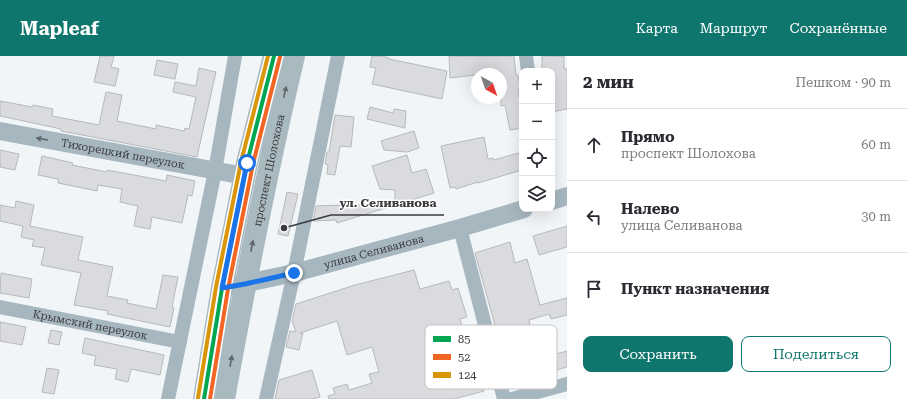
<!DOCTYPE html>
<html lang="ru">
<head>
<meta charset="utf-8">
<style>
  :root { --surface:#fff; --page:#f7f7f7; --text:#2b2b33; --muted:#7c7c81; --line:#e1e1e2; --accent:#0f766e }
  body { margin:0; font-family:"Roboto Serif",serif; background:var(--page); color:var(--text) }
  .controls { position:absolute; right:12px; top:12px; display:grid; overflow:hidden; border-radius:8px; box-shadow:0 4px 16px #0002 }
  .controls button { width:36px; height:36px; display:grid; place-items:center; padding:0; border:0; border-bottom:1px solid var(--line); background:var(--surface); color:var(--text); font:20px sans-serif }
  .compass { position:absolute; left:471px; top:12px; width:36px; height:36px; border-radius:50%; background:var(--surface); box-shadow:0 4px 16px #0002; rotate:140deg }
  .stop { position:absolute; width:12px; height:12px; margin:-9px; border:3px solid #1a73e8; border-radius:50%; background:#fff }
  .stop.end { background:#1a73e8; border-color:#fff; box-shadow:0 1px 4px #0008 }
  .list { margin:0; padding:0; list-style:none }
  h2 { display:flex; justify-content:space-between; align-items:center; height:52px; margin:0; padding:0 16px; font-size:17px }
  h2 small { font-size:13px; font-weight:400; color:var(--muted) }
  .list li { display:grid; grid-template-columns:26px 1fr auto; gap:12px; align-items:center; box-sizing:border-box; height:72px; padding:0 16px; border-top:1px solid var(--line) }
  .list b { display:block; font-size:15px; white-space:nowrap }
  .list p { margin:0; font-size:13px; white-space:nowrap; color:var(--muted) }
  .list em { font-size:13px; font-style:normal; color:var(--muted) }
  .actions { display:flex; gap:8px; padding:12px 16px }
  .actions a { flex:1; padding:9px 0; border:1px solid var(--accent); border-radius:8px; text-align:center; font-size:14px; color:var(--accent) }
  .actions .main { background:var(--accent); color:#fff }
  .icon { flex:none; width:22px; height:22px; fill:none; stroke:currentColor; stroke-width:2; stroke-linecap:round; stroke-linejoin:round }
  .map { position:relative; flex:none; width:567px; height:343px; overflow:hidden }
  header { display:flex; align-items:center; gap:24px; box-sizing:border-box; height:56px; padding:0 20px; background:var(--accent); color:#fff }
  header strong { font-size:19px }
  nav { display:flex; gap:22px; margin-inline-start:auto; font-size:14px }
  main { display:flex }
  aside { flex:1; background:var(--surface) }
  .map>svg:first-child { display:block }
  .building { fill:#dadbde; stroke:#b7b8bb }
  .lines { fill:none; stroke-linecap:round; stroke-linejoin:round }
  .minor { stroke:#a7b7c0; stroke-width:14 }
  .tertiary { stroke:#a7b7c0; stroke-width:18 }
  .primary { stroke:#a9b9c0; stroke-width:22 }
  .bus-1-casing { stroke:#fff; stroke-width:7 }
  .bus-2-casing { stroke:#fff; stroke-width:7 }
  .bus-3-casing { stroke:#fff; stroke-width:7 }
  .bus-1 { stroke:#00a651; stroke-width:4 }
  .bus-2 { stroke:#f26522; stroke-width:4 }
  .bus-3 { stroke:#da9609; stroke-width:4 }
  .oneway { fill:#60676c }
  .oneway2 { fill:#60666c }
  .route { stroke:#1a73e8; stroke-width:5 }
  .labels { text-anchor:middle; stroke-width:3; stroke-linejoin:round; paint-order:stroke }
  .street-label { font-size:11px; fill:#393b3e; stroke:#fff }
  .key { fill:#fff; stroke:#c4c4c5; stroke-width:1 }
  .key-label { font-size:11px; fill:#393b3e }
  .leader { fill:none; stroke:#393b3e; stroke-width:1.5 }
  .callout-dot { fill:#393b3e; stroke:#fff; stroke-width:1.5 }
  .callout-label { font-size:12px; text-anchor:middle; font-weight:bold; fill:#393b3e; stroke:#fff; stroke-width:3; stroke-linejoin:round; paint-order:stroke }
</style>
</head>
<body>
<header>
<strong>Mapleaf</strong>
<nav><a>Карта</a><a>Маршрут</a><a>Сохранённые</a></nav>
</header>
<main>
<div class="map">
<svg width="567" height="343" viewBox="0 0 567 343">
  <rect width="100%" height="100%" fill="#f2f5f8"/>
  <path class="building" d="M100,0H114L111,11L119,13L115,30L94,26Z
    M372,0H382L389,2V3L447,15L442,43L372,28L376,12L370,11Z
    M449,0H514L516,19H518L520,33H518L522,59V72L510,74L505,49L501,50V16L450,22Z
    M542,0H564V13H567V53L552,56V15H542Z
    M157,4L178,8L175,23L154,19Z
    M199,12L216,16L197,101L61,75V73L0,60V45L32,51L33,49L53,53L52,60L99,69L106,36L122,39L117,65L156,73V69L184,75L185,72L189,73L196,41L173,36L175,26L196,30Z
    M370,51L393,57L394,53L406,55L405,72L367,63Z
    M335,59L354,61L351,91L340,90L335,119L327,118L328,109L325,108L327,96H329Z
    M414,75L419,92L407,96L384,94L381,85Z
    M484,81L488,103L493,102L494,104L522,96V114L478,127V126L456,133L455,131L450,132L441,90Z
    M0,94L19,98L15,114L0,111Z
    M407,99L412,117L426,113L434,137L395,149V134L380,133L372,110Z
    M42,100L73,107L72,109L107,116V114L166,125L167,119L195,125L192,140L188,139L182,167L152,161L150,173L134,170L138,150L120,146L122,133L98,129L97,135L58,127V123L38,119Z
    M287,136L298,138L288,180L278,178Z
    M16,145L34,149L30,170L83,181L78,204L113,211L107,240L128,244L127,247L156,253L163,219L178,221L172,251L174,252L170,271L107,258L108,255L74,249L81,217L41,209L45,192L32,190L34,184L21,181L23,170L0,165V149L15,152Z
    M388,148L389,151L337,167L336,164L313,165L316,150L342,149V152L349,149Z
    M567,170V191L539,199L533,180Z
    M510,186L515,207L527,203L540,249L567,242V259L551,263L549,258L529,264L530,268L518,272L525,296L549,289L552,299L567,295V311L511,327L475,197Z
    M414,214L420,233L449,225L452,234L458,232L467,261L460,263L462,270L446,275L450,290L448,291L455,315L476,309L484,335L454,343H329L328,340L335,338L333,332L347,328L349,334L372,327L369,318L379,316L372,291L347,299L337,265L300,277H303L299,294L286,291L290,275L296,276L292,265L296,248L355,229Z
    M1,217L32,223L29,242L0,237Z
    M0,266L26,271L22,289L0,285Z
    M51,274L62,276L59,289L48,287Z
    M85,282L164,299L160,319L131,313L128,326L115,323L117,313L94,309L96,300L82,297Z
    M47,312L59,314L54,338L42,336Z
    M312,314L320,341L312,343H275L279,324Z"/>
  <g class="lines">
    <g class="minor">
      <path d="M526,0L528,15"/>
      <path d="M460,172L504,343"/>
      <path id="s1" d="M0,251L180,286"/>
      <path d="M168,343L215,115L235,0"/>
      <path d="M266,343L294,217L338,0"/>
      <path d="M512,343L567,328"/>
    </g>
    <g class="tertiary">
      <path id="s2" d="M0,75L245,120"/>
      <path d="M552,145L567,140"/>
      <path id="s3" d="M233,230L294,217L460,172L524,153"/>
    </g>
    <g class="primary">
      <path d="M204,343L222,232L247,107L274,0"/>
      <path id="s4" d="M224,343C245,228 267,114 294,0"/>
    </g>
    <defs>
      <path id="bus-1" d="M204,343L222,232L247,107L274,0"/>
      <path id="bus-2" d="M210,343L228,233L253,108L280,1"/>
      <path id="bus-3" d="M198,342L216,231L241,106L268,0"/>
    </defs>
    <use href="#bus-1" class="bus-1-casing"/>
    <use href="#bus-2" class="bus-2-casing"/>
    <use href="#bus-3" class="bus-3-casing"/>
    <use href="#bus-1" class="bus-1"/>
    <use href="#bus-2" class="bus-2"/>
    <use href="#bus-3" class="bus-3"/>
  </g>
  <defs><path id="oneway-solid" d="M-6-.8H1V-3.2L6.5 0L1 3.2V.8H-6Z"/></defs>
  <g class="oneway">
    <use href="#oneway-solid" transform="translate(285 36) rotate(-77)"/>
    <use href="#oneway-solid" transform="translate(252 190) rotate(-79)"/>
    <use href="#oneway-solid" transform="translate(231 305) rotate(-80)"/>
  </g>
  <use class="oneway2" href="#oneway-solid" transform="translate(42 83) rotate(-169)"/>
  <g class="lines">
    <path class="route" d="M247,107L222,232L245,228L294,217"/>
  </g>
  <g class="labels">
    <g class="street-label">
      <text dy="4" stroke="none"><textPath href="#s2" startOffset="125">Тихорецкий переулок</textPath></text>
      <text dy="4" stroke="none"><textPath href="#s4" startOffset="233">проспект Шолохова</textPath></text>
      <text dy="4" stroke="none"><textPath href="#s3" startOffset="145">улица Селиванова</textPath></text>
      <text dy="4" stroke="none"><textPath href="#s1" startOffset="92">Крымский переулок</textPath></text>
    </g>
  </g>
  <rect x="425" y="269" width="132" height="64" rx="6" class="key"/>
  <rect x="433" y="280" width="18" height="6" fill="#00a651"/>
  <rect x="433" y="298" width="18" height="6" fill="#f26522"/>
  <rect x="433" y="316" width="18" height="6" fill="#da9609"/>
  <g class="key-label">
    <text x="458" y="287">85</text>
    <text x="458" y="305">52</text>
    <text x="458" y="323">124</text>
  </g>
  <path class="leader" d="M284 172L331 159H444"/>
  <circle class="callout-dot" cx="284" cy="172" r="4"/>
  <g class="callout-label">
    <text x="388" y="151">ул. Селиванова</text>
  </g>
</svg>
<div class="controls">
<button>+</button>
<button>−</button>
<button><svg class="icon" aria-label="locate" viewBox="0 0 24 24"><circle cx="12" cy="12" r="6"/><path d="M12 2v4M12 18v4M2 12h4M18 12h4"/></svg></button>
<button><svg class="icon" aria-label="layers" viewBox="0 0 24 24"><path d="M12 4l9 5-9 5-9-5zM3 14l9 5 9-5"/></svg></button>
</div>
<svg class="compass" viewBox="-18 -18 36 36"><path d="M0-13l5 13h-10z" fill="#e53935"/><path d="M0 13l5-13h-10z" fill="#7c7c81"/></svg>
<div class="stop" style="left:247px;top:107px"></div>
<div class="stop end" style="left:294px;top:217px"></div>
</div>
<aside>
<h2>2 мин<small>Пешком · 90 m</small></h2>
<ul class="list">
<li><svg class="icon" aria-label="ahead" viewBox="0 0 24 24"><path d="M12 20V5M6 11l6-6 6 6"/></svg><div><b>Прямо</b><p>проспект Шолохова</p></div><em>60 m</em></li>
<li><svg class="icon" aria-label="left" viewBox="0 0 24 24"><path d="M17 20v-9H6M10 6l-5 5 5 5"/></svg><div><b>Налево</b><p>улица Селиванова</p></div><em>30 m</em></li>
<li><svg class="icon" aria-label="arrive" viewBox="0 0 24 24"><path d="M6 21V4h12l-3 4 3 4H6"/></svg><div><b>Пункт назначения</b></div></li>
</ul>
<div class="actions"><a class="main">Сохранить</a><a>Поделиться</a></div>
</aside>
</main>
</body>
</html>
